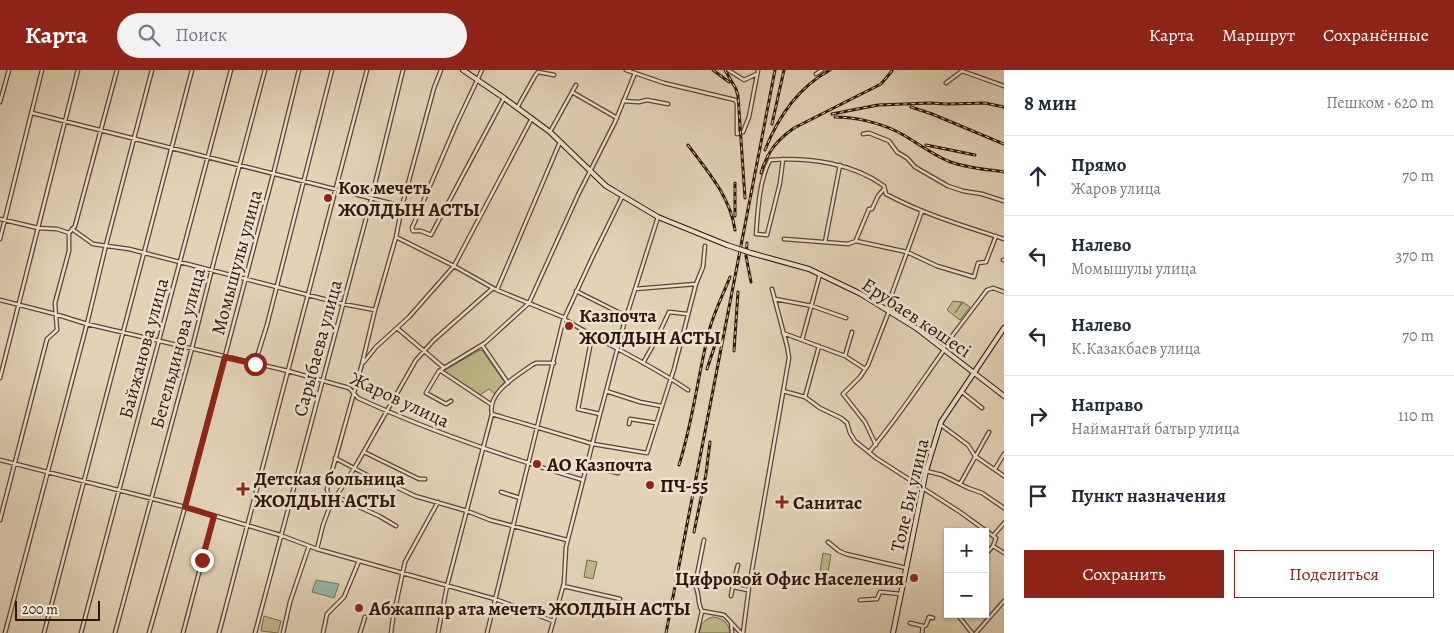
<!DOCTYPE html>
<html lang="ru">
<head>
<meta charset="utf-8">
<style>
  :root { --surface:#fff; --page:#f2f2f3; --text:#1f2937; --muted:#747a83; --line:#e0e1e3; --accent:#8f2418 }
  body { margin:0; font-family:Alegreya,serif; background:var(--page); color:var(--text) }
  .controls { position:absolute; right:15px; bottom:15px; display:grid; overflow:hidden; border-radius:0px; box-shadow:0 1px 4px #0004 }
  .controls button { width:45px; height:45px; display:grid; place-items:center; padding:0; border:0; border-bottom:1px solid var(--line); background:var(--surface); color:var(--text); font:25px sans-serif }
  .scale { position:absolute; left:15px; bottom:12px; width:85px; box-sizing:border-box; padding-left:5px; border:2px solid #2e150a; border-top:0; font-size:14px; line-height:18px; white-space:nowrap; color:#2e150a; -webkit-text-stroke:4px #ece2d0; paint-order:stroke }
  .stop { position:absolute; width:15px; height:15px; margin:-11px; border:4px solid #8f2418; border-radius:50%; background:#fff }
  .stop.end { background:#8f2418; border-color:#fff; box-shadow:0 1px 5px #0008 }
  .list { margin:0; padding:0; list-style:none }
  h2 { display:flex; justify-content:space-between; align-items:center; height:65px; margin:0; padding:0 20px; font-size:21px }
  h2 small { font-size:16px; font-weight:400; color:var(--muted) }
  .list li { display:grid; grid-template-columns:32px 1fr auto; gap:15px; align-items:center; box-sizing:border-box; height:80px; padding:0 20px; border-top:1px solid var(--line) }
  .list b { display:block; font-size:19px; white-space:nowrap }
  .list p { margin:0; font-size:16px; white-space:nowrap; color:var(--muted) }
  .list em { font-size:16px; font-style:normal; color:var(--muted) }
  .actions { display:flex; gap:10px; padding:15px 20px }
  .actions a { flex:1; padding:11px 0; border:1px solid var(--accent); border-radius:0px; text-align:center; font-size:18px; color:var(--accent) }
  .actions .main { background:var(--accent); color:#fff }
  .icon { flex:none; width:28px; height:28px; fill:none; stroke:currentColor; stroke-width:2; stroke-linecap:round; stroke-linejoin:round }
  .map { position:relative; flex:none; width:1004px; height:563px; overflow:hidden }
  header { display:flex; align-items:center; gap:30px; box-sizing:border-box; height:70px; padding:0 25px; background:var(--accent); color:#fff }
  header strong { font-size:24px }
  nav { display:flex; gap:28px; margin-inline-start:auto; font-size:18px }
  .search { width:350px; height:45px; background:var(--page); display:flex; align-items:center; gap:12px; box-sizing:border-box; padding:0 18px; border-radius:28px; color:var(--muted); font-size:19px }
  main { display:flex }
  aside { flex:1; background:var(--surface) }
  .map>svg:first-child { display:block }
  .green { fill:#bcba89; stroke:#75684a }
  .water { fill:#95b8ac; stroke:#6c776b }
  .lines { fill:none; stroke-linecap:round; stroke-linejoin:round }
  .street-casing { stroke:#5b4435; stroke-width:5 }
  .secondary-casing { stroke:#2e150a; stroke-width:6 }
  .street { stroke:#ece2d0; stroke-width:2.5 }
  .secondary { stroke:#ece2d0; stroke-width:4 }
  .rail-casing { stroke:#2e150a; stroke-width:3 }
  .rail { stroke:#ece2d0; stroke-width:1; stroke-dasharray:4; stroke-linecap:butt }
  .secondary-bridge-casing { stroke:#2e150a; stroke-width:6; stroke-linecap:butt }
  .secondary-bridge { stroke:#ece2d0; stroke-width:4 }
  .route { stroke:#8f2418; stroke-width:6 }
  .poi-dot { fill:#8f2418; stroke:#ece2d0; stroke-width:2 }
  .labels { text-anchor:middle; stroke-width:5; stroke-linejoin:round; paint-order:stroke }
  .poi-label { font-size:19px; font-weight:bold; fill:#2e150a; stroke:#ece2d0; text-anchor:start }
  .street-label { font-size:19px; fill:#2e150a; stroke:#ece2d0 }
</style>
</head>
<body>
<header>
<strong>Карта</strong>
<div class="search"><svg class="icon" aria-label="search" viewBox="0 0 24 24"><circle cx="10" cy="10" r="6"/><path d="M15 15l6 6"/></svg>Поиск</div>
<nav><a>Карта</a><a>Маршрут</a><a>Сохранённые</a></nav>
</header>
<main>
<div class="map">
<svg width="1004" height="563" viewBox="0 0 1004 563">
  <rect width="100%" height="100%" fill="#e2d3b7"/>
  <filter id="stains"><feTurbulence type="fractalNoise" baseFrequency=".004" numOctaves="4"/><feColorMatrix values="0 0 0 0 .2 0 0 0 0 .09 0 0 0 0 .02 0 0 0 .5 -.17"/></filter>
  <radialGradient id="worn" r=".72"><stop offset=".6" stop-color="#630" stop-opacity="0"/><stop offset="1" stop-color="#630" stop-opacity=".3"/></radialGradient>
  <path class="green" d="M953,231L962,232L955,243L963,232L970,237L960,250L947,240Z
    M482,280L505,313L495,324L489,319L480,325L445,302V300L478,281Z
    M823,483L831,485L828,502L820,501Z
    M587,490L597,492L593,509L584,507Z
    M264,546L281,551L278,563L261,561Z
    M713,547C723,548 729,553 730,563H699C701,554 704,549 713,547Z"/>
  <path class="water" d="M316,510L339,514L334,528L312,522Z"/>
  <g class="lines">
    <defs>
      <path id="street" d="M482,0L456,55L412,158L413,161H421L431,165L504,28
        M626,0L664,13L735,30L737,33V64L743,62L749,47L758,0
        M728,0L744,10L757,4
        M816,4L822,0
        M946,13L962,1L1004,16
        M572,22L617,48
        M623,31L639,32L647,30L668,34
        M0,32L9,0
        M517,38L535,6L538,2L554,5
        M32,43L402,136
        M550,62L576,15
        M863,64L869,63L889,71L897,82L907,88L915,97L948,116L963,121L982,124L1004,131
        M783,89L780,113L767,165L756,164C758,140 759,111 770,90C808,87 853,93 884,116L886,124C923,144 964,156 1004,169
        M0,149L38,158L57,159L69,163
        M72,159L93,174L129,179L343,234L375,240
        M396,167L454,196L493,218
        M0,169L42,0
        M784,169L848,174L856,171L907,182L937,196L974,207L978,193L986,192L996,166
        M856,170L869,139H872L878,126L884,119
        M825,172L840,95
        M1003,190H1004
        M635,219L696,214
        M497,220L565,248
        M576,221L626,246
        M775,229L812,236L846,248
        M0,230L55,244L87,254L288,301L349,318L358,328C431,362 506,387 583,410
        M886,240L922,141
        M564,249C605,274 649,293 688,320
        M397,258L443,297L441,301L492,335
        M783,263L845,286L865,299
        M592,266L578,339L600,344
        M802,270L820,204
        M482,275L508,313
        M943,278L987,220L993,218L1004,222
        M845,286L852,262
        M364,292L376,277L409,247L454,196L532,48
        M255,293L267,255L332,0
        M643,293L656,270L669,242L687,244
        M0,308L78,0
        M606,321L640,332L661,336
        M783,321L805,327L820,338L841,348L847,353L850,363L855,371L876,388L960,442L996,468L993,476L1004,483
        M962,322L982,338
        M805,327L819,276
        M451,331L446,334L426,323L439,301L485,273L529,233L578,125L615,52L635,3
        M492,344L593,374L647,383L674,299L696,214L703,197L705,176
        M629,354L630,349L656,353
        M941,355L968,375L975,386L1004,406
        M876,375L865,352L843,324L860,307L868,295L889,241
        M870,381C897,349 920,314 944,280
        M364,382L419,409H425
        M335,388L380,412L392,415L415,426L467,441L490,450L567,470
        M0,390L185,437L280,465L317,479L495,529L553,551
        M587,396L618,403
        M995,399L1004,384
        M926,401L942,405L968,418L982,423L1004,438
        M960,414L989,362
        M501,422L520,428
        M335,426L379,446L396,456
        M330,435L327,419L362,294L375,240L396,167L402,136L434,18L441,0
        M0,450L47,269L57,260L55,233L69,181V163L75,156L117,0
        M993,466L1004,453
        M828,472L839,481L846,484L906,498
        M317,479L323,455L330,436L355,397L416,290L434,270L493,218L497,220L560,72
        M985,485L993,476
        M725,507L734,510L731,526
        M734,510L738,495
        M563,516L620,529
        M733,517L748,520
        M860,530L877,529L880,522L901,524
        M702,541C697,533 700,524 695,515L704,470
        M957,544L972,563
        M731,552L732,563
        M910,553L923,556L922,563
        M923,557L926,555L929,547L933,548
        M5,563L87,254L106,175L152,0
        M44,563L192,0
        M81,563L231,0
        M115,563L192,278L215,187L265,0
        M149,563L185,437L273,105L299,0
        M183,563L214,446
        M219,563L367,0
        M255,563L371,130L403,0
        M283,563L290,532L309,476
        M323,563L327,544L344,527L359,491
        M360,563L365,547
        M391,563L393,548L405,492L438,432
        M438,563L447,516L492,344C487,322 517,306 532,295L536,293H554
        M487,563L563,251L593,186L622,127
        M550,563L564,513L566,477L600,344L624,254L658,147
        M697,563L702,541L724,545L741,563
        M743,563L749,517L789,288L787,276L772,219
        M976,563L1004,531"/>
      <path id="secondary" d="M463,0L504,28L550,62L606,116L658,147L727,175
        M751,183L809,199L861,224L916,258L1004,326
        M893,563L926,401L941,352L1004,258"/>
    </defs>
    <use href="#street" class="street-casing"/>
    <use href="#secondary" class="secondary-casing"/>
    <use href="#street" class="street"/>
    <use href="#secondary" class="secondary"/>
    <defs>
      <path id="rail" d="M713,0L729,12
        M725,0L736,19L738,26L745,128
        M911,37L932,44L1004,74
        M832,44L878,35L930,33L947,34L985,33L1004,37
        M835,47C856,47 880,53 898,62C915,71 930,83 948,91C965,98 985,99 1004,102
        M772,54L784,0
        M688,75C708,102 730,126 735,160
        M926,75L975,85
        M765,80C778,47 799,17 830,0
        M761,103C767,82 777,70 794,58L881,14L892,1
        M735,146V113
        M747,173L746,186L751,212
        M734,281L738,222
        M707,299L718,266
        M679,395C693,351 698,305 709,261C714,242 723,225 730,207
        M694,462L706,404L710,372
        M666,563L775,0"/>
    </defs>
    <use href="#rail" class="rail-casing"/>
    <use href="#rail" class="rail"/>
    <defs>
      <path id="secondary-bridge" d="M727,175L751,183"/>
    </defs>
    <use href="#secondary-bridge" class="secondary-bridge-casing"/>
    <use href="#secondary-bridge" class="secondary-bridge"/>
  </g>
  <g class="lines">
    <path class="route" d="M202,490L214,446L185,437L225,287L255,294"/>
  </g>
  <g class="poi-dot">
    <circle cx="328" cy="128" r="5"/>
    <circle cx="569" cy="256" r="5"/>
    <circle cx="537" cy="394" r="5"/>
    <circle cx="650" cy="415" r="5"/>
    <path d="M240.5 411.5h5v5h5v5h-5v5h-5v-5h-5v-5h5z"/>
    <path d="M779.5 424.5h5v5h5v5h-5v5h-5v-5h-5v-5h5z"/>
    <circle cx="914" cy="508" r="5"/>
    <circle cx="359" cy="538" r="5"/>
  </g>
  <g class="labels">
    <g class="poi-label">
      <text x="338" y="124">Кок мечеть<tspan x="338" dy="22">ЖОЛДЫН АСТЫ</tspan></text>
      <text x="579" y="252">Казпочта<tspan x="579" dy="22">ЖОЛДЫН АСТЫ</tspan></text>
      <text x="547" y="401">АО Казпочта</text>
      <text x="254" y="415">Детская больница<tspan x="254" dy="22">ЖОЛДЫН АСТЫ</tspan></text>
      <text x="660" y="422">ПЧ-55</text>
      <text x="793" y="439">Санитас</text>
      <text x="904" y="515" text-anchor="end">Цифровой Офис Населения</text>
      <text x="369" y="545">Абжаппар ата мечеть ЖОЛДЫН АСТЫ</text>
    </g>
    <g class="street-label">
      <text transform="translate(236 192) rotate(-75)" y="7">Момышулы улица</text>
      <text transform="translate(917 247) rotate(34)" y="7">Ерубаев көшесі</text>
      <text transform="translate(143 278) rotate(-75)" y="7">Байжанова улица</text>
      <text transform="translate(177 278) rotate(-75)" y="7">Бегельдинова улица</text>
      <text transform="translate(317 278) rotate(-75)" y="7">Сарыбаева улица</text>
      <text transform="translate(400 329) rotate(25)" y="7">Жаров улица</text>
      <text transform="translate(909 425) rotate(-77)" y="7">Толе Би улица</text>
    </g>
  </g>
  <rect width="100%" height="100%" filter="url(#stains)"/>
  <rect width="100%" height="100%" fill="url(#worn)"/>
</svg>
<div class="controls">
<button>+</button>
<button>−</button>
</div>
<div class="scale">200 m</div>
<div class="stop" style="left:255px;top:294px"></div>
<div class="stop end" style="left:202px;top:490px"></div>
</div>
<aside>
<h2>8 мин<small>Пешком · 620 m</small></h2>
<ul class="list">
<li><svg class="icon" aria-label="ahead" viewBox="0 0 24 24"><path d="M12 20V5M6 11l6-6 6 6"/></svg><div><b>Прямо</b><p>Жаров улица</p></div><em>70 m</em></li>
<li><svg class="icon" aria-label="left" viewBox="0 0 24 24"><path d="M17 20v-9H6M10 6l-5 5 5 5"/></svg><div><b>Налево</b><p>Момышулы улица</p></div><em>370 m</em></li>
<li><svg class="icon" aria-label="left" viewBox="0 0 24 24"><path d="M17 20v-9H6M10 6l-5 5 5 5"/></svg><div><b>Налево</b><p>К.Казакбаев улица</p></div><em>70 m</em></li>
<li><svg class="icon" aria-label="right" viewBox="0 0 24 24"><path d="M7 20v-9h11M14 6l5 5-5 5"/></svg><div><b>Направо</b><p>Наймантай батыр улица</p></div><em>110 m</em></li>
<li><svg class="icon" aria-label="arrive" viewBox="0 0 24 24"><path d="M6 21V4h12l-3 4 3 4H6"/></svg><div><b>Пункт назначения</b></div></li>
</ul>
<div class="actions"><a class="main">Сохранить</a><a>Поделиться</a></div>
</aside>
</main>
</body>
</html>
